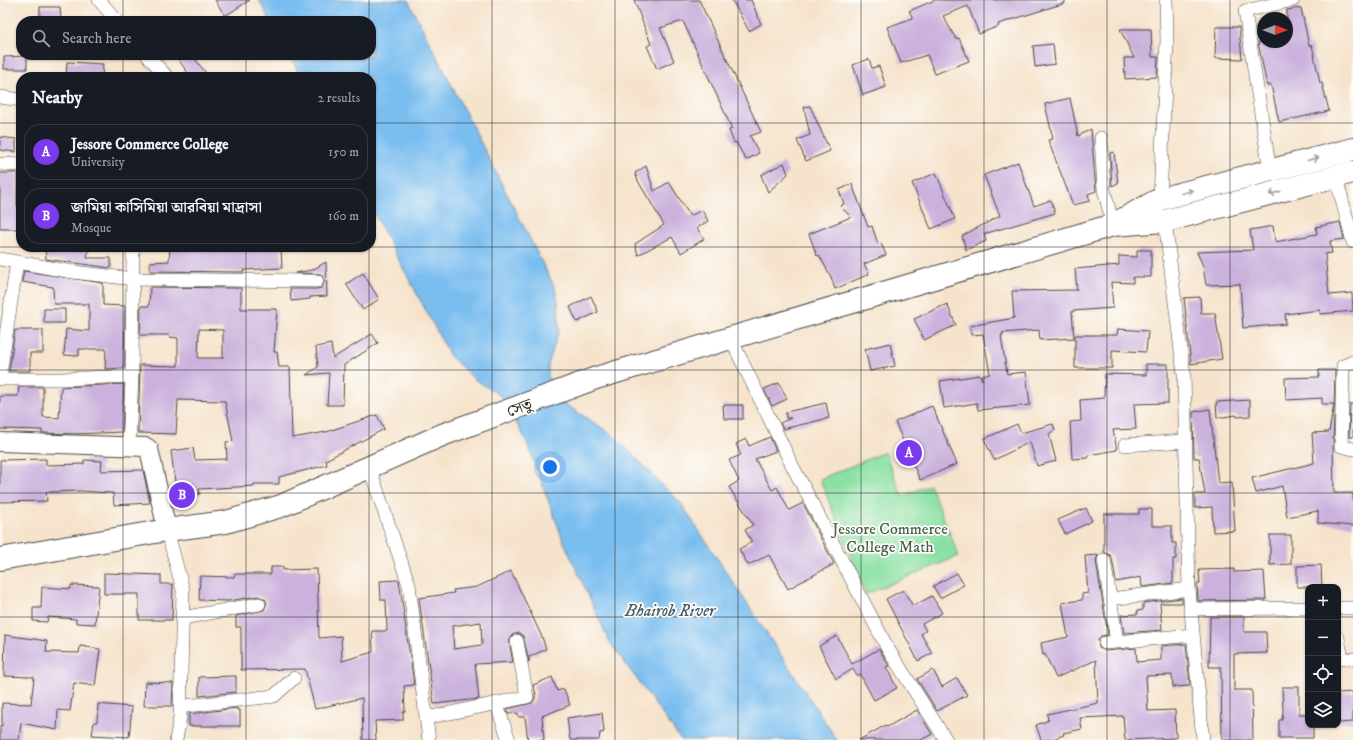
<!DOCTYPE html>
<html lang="en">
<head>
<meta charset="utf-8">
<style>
  :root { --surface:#171b24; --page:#242831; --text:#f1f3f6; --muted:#9ea1a6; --line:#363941; --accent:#7c3aed }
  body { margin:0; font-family:"IM FELL DW Pica","Noto Serif Bengali",serif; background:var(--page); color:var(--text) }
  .controls { position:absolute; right:12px; bottom:12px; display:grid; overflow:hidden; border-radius:8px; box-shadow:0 1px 3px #0004 }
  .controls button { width:36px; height:36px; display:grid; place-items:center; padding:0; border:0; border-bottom:1px solid var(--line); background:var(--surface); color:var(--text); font:20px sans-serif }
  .compass { position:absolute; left:1257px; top:12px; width:36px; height:36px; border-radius:50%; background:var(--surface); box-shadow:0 1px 3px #0004; rotate:90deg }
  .you { position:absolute; left:550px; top:467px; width:14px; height:14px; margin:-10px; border:3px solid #fff; border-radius:50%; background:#1a73e8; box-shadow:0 0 0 6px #1a73e833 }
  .badge { display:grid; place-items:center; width:26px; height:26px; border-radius:50%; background:var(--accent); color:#fff; font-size:13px; font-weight:700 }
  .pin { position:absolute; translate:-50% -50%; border:2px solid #fff; box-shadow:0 1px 4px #0006 }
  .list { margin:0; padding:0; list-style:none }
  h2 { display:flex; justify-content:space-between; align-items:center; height:52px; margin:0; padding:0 16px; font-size:17px }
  h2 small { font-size:13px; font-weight:400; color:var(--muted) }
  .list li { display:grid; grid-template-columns:26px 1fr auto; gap:12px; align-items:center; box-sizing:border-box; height:56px; margin:0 8px 8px; padding:0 8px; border:1px solid var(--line); border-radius:16px }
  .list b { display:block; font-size:15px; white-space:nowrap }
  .list p { margin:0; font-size:13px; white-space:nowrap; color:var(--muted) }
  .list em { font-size:13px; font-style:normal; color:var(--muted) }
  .icon { flex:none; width:22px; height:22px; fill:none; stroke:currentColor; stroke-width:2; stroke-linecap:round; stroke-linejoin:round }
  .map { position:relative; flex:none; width:1353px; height:740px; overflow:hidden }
  .search { position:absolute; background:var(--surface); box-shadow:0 1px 3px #0004; left:16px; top:16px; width:360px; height:44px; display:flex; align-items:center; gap:10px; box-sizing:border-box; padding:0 14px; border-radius:16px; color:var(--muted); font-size:15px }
  .panel { position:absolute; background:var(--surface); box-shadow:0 1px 3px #0004; left:16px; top:72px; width:360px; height:180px; border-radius:16px }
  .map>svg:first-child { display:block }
  .green { fill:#8ae0a3; stroke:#5a8667 }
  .water { fill:#7abef0; stroke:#52748e }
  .building { fill:#cbb2dd; fill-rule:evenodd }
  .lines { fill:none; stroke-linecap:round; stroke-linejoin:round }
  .street-casing { stroke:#494743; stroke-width:14 }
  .secondary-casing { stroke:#494743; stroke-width:20 }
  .highway-casing { stroke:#494743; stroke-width:24 }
  .street { stroke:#fff; stroke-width:13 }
  .secondary { stroke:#fff; stroke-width:18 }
  .highway { stroke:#fff; stroke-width:22 }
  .oneway { stroke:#a0a0a0 }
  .grid { fill:none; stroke:#2b2b2b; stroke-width:1; stroke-opacity:0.55 }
  .labels { text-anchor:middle; stroke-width:3.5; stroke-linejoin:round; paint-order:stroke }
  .street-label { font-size:16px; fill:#2b2b2b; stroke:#fdfcf7 }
  .park-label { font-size:16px; fill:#48614f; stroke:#fdfcf7 }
  .water-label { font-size:17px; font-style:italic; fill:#475e70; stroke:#fdfcf7 }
</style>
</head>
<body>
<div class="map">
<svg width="1353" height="740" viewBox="0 0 1353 740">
  <rect width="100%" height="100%" fill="#fdfcf7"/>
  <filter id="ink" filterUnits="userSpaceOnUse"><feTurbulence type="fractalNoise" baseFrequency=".025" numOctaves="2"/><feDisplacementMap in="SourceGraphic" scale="8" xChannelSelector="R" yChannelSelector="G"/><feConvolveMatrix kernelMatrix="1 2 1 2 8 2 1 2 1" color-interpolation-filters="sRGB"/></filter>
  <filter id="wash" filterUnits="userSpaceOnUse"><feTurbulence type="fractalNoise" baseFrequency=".012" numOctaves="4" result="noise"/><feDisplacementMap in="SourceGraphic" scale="16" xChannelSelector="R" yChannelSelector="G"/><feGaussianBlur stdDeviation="0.9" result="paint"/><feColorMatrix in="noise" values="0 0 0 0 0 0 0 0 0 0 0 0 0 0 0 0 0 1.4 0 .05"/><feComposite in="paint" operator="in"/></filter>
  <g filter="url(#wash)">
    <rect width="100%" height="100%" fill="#f6e3cc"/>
    <path class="green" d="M885,452L902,496L930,485L959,556L866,594L820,479Z"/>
    <path class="water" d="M259,0H408L555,288L558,301L559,330L548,365V376L556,395L568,406L613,435L680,502L837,740H681L609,641L563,540L526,440L501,396L473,378L450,356L371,208V77H301L289,55H371V21H270Z"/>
    <g id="blocks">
      <path class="building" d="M215,0H250L225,16Z
        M634,0H699L761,132L750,136L759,153L746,160L736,142L734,143L729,130L732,129L683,21L660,28L674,61L657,69L647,46L651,44Z
        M732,0H751L761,24L749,31Z
        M935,0H1065V3L998,24L999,26L979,34L968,6L943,16L956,39L959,38L969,61L935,74L927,55L901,63L887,27L913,18L909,11Z
        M40,7H60L61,21H40Z
        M1301,8L1309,46L1312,45L1320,83H1322L1329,111L1279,122L1271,85L1267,86L1258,42H1287V10Z
        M1216,27H1239L1242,59L1215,58Z
        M1120,29H1151L1152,57H1158L1157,77L1125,79L1124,58H1134Z
        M1053,44L1055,64L1035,67L1033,46Z
        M175,55H192L209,77H191Z
        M27,56V69H4V57Z
        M869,59L872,68L879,66L886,87L863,95L853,65Z
        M67,62L103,64L102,77H66Z
        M1070,98L1078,136L1091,129L1096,191L1088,194L1090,201L1073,205L1048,140L1053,139L1045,104Z
        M810,106L830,151L806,161L797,140L810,135L804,107Z
        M0,137L16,139V152L0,150Z
        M1114,152L1118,183L1112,186L1110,153Z
        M1018,162L1034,206L1051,200L1055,213L984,234L986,241L966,250L962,236L1000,216L984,175Z
        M784,163L788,174L768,192L761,175Z
        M646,166L654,191L669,182L690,216L702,210L708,221L697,228L704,239L681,253L672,237L638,255L635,244L664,225L638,181L635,173Z
        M0,173H17V206H20L21,229H0Z
        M936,173L955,219L931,229L912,183Z
        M852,184L868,227L872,226L878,244L881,243L886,255L864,264L869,274L835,289L831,277L819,255L817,256L809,234L851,217L840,206L844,204L839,190Z
        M1340,222L1344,239L1330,241L1332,253L1325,254L1329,295L1352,293L1353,311L1320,314V310L1285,314L1286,324L1243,328L1240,284L1206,285L1203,266L1197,252L1253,250L1250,230L1273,226L1275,242L1317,234L1316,227Z
        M45,247H89L87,258H111V268L46,259Z
        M170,247H281L282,268L244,270V272L150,271V262L169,261Z
        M1137,250H1151V277H1133V283L1111,282L1113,308L1072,311L1074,338L1040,340L1039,330L1002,333L1003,335L1001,336L1007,374L1026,372L1030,405L978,410L977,403L944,408L940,381L980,375L982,380V375L990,374L983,334L971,335L970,326L1014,318L1012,291L1077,290L1075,269L1119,265V256L1137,257Z
        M326,262L327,296L310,297V299L291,301L290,289H317L321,288L325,281L321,274L295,273L312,270Z
        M24,271L103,283V305L125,306L124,368L105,369L106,349H79V356L64,355L66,329L89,331V304H54L53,287L22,282Z
        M363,273L379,299L363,310L346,284Z
        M150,287L241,288V309H277L274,352H277L279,367H290L292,438L326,432L377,415L384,429L326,460L327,465L279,477V484H254V486L199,489L200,494L177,497L171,451L193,448L195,460L227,459L226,442L233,441L225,401L178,400L176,434L138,433L140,365L178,366V338L170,337V335H140L141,306H149ZM199,329L223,330V358H198Z
        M591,296L598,312L577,322L570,307Z
        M1200,297L1201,313H1215L1222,359L1191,364L1184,298Z
        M947,304L956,325L924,340L914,319Z
        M44,309H65V323H44Z
        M1118,329L1148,331L1146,352L1112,350V368H1075V335H1117Z
        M15,330H43V353H30V371H9Z
        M372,334L378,343L344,365L343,405H327L329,373L306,375L318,367L316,347L331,344L333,358Z
        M890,343L895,366L870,371L865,349Z
        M1146,364H1168V403L1134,404L1136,429L1113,430L1117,450L1088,455V458L1072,459L1070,422L1081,421L1080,400L1104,398L1105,374L1146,375Z
        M1319,370H1335L1333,446L1334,493H1353V526L1318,523V511L1287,517L1282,486L1256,493L1252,478L1314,463L1312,433L1329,432L1334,404H1322V398L1286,400L1285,378L1319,377Z
        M779,383L787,399L772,406L764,389Z
        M124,384L122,432L74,434L42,433V430L0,429V396H18L19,387H43V417L59,418L61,387Z
        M1250,400V416L1237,417L1236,415L1217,418L1216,402Z
        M826,403L829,418L783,429L780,423L791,418H786V412Z
        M1350,404H1353V437H1349Z
        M723,405H743V419H724Z
        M932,406L957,464L920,480L895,422Z
        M1210,409L1218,483L1232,482L1235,531L1213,532L1212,507L1195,508V494H1205L1199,458H1194L1193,412Z
        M1017,424L1021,433L1053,424L1055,430L1049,434L1056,461L1037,466L1030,442L994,460L984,439Z
        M770,437L776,451L755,459L772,490L777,487L789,510L803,503L834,564L788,589L769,555L748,565L739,549L752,542L745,530L753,525L729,487L739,481L729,460L741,455L736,444L746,439L749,446Z
        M46,459V465L84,464V460L102,461L101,471L143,470L150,503L114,505L113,493L82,491L46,492L47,501L0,502V460Z
        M1086,508L1092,521L1065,534L1058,520Z
        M1139,509H1152V526H1172V543H1176V559H1173V583L1142,587L1141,577L1116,582L1112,558L1110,555L1104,552V514H1139Z
        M1270,535H1291V564L1270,565Z
        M1098,555L1096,561L1108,635L1101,636L1098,639L1099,648L1106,651L1136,648L1137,662L1161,660V646L1186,644L1190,686L1173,687L1172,675L1146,676L1148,711L1175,710L1176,738L1125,740L1123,716L1080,718L1082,729L1063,733L1064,735L1050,740H1041L1036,725L1049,720H1048L1047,714L1098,703L1096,660L1056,678L1045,654L1043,655L1041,643L1068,637L1062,603L1082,600V594L1088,593L1085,556Z
        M1321,565L1322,587H1297V566Z
        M271,567H283V570L317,569L319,638L341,636L342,661L373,652L372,631H387L386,600H381L380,581L399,580L414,685L404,686L405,711L403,712V720L375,721L376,740H363L362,698L315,709L305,669L241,670V627H236V616L264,610L267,603L265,599L258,596L228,601L199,600L200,576L234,577L235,574H271Z
        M1234,569V572L1264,571L1266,600L1198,601L1197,584H1200L1199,570Z
        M511,571L542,637L546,649L529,657V662L523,636L519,633L512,635L509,642L513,662L475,664L479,699L434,704L419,598L454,593L453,590L477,587ZM481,622L482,645L454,649L452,626Z
        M104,573L161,575V584H173L172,620H139V594H104Z
        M957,573L964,585L940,598L933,586Z
        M71,585L99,586L95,624L76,623V619L48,617L47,622L33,621V608H41L42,587L71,589Z
        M903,590L913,606L932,596L942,613L922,624L926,631L921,634L932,653L918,661L886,599Z
        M1182,598V603H1160L1162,630L1124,633L1121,615L1138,614L1137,611L1143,610V603Z
        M1210,617H1244V632H1266L1267,653L1234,654V690H1252L1253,740H1222L1221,667H1209Z
        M5,635L47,641L46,652L79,653L80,646L100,649L95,686L74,683L70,711L58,710L57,730L21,723L19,740H0V725L2,726V703L31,704L34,677L4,676Z
        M837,636L852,664L879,649L889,666L886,667L897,688L874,700L860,674L857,676L853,669L836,679L819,646Z
        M933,670L942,687L957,678L967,695L937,711L917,679Z
        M236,676V692L199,696V677Z
        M552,677L557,691L564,689L570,705L542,716L544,740H528L525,717H519L518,713L508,714L507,709L532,703L535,699V694H536L533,685Z
        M145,682L173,683L172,706H144Z
        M1282,687H1299V714H1308V725H1313V738H1279V720H1282L1283,710Z
        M1353,692V722L1338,723V693Z
        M98,704L132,707L129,737L92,735L94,722H97Z
        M237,708V710H240V726H189V714Z
        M917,710L932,734L921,740H859L886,725L887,727Z
        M602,713L604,732L600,733L599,740H570L567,718Z"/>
    </g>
  </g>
  <g filter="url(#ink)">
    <use href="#blocks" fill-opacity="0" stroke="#494743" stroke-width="1"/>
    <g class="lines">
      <defs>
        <path id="street" d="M99,0L117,21
          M147,55L167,77
          M0,97L21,100
          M1101,138L1104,190L1113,225
          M0,164L21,165
          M1270,171L1245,11L1293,0
          M1336,177L1353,242
          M1160,199L1167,40L1166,0
          M1165,221L1184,375L1189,589L1203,740
          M0,259L17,262L0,374
          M17,262L73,272L134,279L317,281
          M731,339L792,465L888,649L946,740
          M1353,362L1343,366L1341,446L1353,449
          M132,376L133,247
          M0,379H62L132,376L129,446
          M1125,445L1185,441
          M369,466L409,585L429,740
          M167,530L183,590L180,717L176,740
          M1104,560L1117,642
          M1111,599L1189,589
          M1338,608H1353
          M1190,609L1308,608
          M182,618L259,604
          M1338,638L1342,659H1353
          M1105,643L1193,635
          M496,703L509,740
          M186,706L274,696L294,678
          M426,718L527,697L517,641"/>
        <path id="secondary" d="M0,442L146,447L149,449L167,530"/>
        <path id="highway" d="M1120,221L1160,199L1353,149
          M0,559L167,530L226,522L281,506L442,435L596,378L1113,225L1165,221L1353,172"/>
      </defs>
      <use href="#street" class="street-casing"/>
      <use href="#secondary" class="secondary-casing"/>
      <use href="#highway" class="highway-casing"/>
      <use href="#street" class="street"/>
      <use href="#secondary" class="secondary"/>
      <use href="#highway" class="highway"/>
    </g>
    <defs><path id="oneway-shaft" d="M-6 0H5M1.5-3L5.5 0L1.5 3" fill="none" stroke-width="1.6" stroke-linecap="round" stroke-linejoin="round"/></defs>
    <g class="oneway">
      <use href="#oneway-shaft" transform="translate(1313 159) rotate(-15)"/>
      <use href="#oneway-shaft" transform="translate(1187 192) rotate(-15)"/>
      <use href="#oneway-shaft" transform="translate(1275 193) rotate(166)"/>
    </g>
  </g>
  <path class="grid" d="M123,0V21M246,0V21M369,0V21M492,0V740M615,0V740M738,0V740M861,0V740M984,0V740M1107,0V740M1230,0V740M123,55V77M246,55V77M369,55V77M0,123H21M371,123H1353M0,247H21M123,247V740M246,247V740M369,247V740M371,247H1353M0,370H1353M0,493H1353M0,617H1308M1338,617H1353"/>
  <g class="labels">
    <g class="street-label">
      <text transform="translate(519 407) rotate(-20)" y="6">সেতু</text>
    </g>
    <g class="park-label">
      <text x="890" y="534">Jessore Commerce<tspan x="890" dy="18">College Math</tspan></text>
    </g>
    <g class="water-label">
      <text x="670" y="616">Bhairob River</text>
    </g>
  </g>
</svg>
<div class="controls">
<button>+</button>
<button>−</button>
<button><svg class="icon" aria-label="locate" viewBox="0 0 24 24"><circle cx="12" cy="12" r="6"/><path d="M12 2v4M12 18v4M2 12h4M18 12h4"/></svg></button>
<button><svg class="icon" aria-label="layers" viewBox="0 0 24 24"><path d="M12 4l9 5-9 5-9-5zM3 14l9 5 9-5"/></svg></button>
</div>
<svg class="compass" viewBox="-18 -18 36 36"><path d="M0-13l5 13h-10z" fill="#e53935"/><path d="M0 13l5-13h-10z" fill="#9ea1a6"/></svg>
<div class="you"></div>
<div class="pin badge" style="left:909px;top:453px">A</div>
<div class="pin badge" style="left:182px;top:495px">B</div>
<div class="search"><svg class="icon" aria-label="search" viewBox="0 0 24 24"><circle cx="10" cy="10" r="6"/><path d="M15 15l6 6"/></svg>Search here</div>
<section class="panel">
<h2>Nearby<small>2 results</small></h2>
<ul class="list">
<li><span class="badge">A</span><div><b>Jessore Commerce College</b><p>University</p></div><em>150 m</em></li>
<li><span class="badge">B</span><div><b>জামিয়া কাসিমিয়া আরবিয়া মাদ্রাসা</b><p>Mosque</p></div><em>160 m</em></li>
</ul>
</section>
</div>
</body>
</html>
